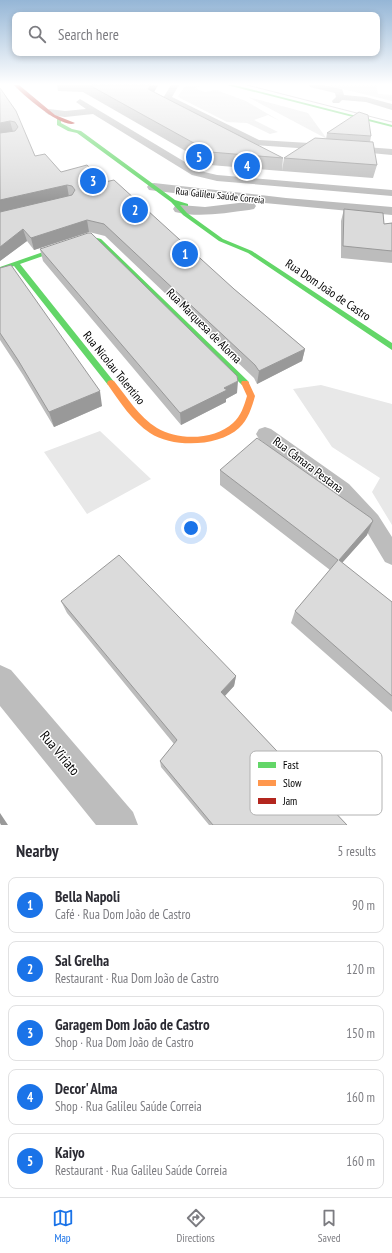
<!DOCTYPE html>
<html lang="en">
<head>
<meta charset="utf-8">
<style>
  :root { --surface:#fff; --page:#f7f7f7; --text:#2b2b33; --muted:#7c7c81; --line:#e1e1e2; --accent:#1a73e8 }
  body { margin:0; font-family:"PT Sans Narrow",sans-serif; background:var(--page); color:var(--text) }
  .you { position:absolute; left:191px; top:528px; width:14px; height:14px; margin:-10px; border:3px solid #fff; border-radius:50%; background:#1a73e8; box-shadow:0 0 0 6px #1a73e833 }
  .badge { display:grid; place-items:center; width:26px; height:26px; border-radius:50%; background:var(--accent); color:#fff; font-size:13px; font-weight:700 }
  .pin { position:absolute; translate:-50% -50%; border:2px solid #fff; box-shadow:0 1px 4px #0006 }
  .list { margin:0; padding:0; list-style:none }
  h2 { display:flex; justify-content:space-between; align-items:center; height:52px; margin:0; padding:0 16px; font-size:17px }
  h2 small { font-size:13px; font-weight:400; color:var(--muted) }
  .list li { display:grid; grid-template-columns:26px 1fr auto; gap:12px; align-items:center; box-sizing:border-box; height:56px; margin:0 8px 8px; padding:0 8px; border:1px solid var(--line); border-radius:8px }
  .list b { display:block; font-size:15px; white-space:nowrap }
  .list p { margin:0; font-size:13px; white-space:nowrap; color:var(--muted) }
  .list em { font-size:13px; font-style:normal; color:var(--muted) }
  .icon { flex:none; width:22px; height:22px; fill:none; stroke:currentColor; stroke-width:2; stroke-linecap:round; stroke-linejoin:round }
  .map { position:relative; flex:none; width:392px; height:825px; overflow:hidden }
  .search { position:absolute; background:var(--surface); box-shadow:0 2px 6px #0003; left:12px; right:12px; top:12px; height:44px; display:flex; align-items:center; gap:10px; box-sizing:border-box; padding:0 14px; border-radius:8px; color:var(--muted); font-size:15px }
  .sheet { height:372px; background:var(--surface) }
  nav { display:flex; justify-content:space-around; align-items:center; box-sizing:border-box; height:56px; border-top:1px solid var(--line); background:var(--surface); font-size:11px; color:var(--muted) }
  nav a { display:grid; justify-items:center; gap:2px }
  nav .on { color:var(--accent) }
  .map>svg:first-child { display:block }
  .green { fill:#e8e8e8 }
  .lines { fill:none; stroke-linecap:round; stroke-linejoin:round }
  .lane { fill:#bdbdbd; fill-rule:evenodd }
  .street { fill:#bdbdbd; fill-rule:evenodd }
  .fast { fill:#63d668; fill-rule:evenodd }
  .slow { fill:#ff974d; fill-rule:evenodd }
  .jam { fill:#b3261e; fill-rule:evenodd }
  .tram { stroke:#bdbdbd; stroke-width:1 }
  .wall { fill:#bcbcbc }
  .shaded-wall { fill:#999 }
  .building { fill:#dbdbdb; stroke:#999 }
  .labels { text-anchor:middle; stroke-width:3; stroke-linejoin:round; paint-order:stroke }
  .far-street-label { font-size:10px; fill:#000; stroke:#fff }
  .street-label { font-size:12px; fill:#000; stroke:#fff }
  .near-street-label { font-size:14px; fill:#000; stroke:#fff }
  .key { fill:#fff; stroke:#b2b2b2; stroke-width:1 }
  .key-label { font-size:11px; fill:#000 }
</style>
</head>
<body>
<div class="map">
<svg width="392" height="825" viewBox="0 0 392 825">
  <rect width="100%" height="100%" fill="#fff"/>
  <path class="green" d="M186,85L201,86L194,88L205,92L216,90L246,101L280,121L268,115L254,120L278,132L270,134L247,123L227,122L180,98L178,96Z
    M326,85H376L378,94L392,95V101Z
    M248,97L308,113L327,139Z
    M321,385L392,404V525L372,492L380,478L332,447L293,389Z
    M100,431L151,479L87,514L44,452Z"/>
  <g class="lines">
    <path class="lane" d="M171,85H179L172,97L259,140L326,144L331,147L326,150L254,145L164,100L163,98Z
      M309,85H323L342,89L344,95L366,97L392,104V110L366,102L342,100L339,103H333L332,101L336,97L335,93L310,87Z
      M80,99L200,171L217,175L392,190V196L217,181L192,175L93,114L65,117L49,115L45,112L49,109L65,111L86,109L76,102Z
      M352,146L392,149V155L349,151L347,149Z
      M265,427L271,429L349,484L378,515L392,537V565L385,562L364,527L335,496L259,439L256,434L259,429Z"/>
    <path class="street" d="M154,183L286,198L392,207V215L253,202L256,206L254,209L249,210C224,213 199,218 175,212L173,209L175,206L180,205L205,207L247,202L149,190L147,187L149,184Z
      M0,665L11,670L133,812L138,825H96L0,706Z"/>
    <path class="fast" d="M227,85H234L392,125V127Z
      M57,118H61V123L72,129L81,131L175,200L188,204V206L180,205L187,213L223,239L252,251L392,343V350L248,253L219,241L183,215L171,202L77,133L68,131L57,125Z
      M89,236L101,239L248,381L249,383L248,385H242L97,242L89,240L20,264L115,383L114,385H108L14,266L0,271V267Z"/>
    <path class="slow" d="M111,380L114,381C127,397 139,417 157,428C178,441 215,440 233,423C241,416 244,406 247,396L241,383L242,381H248L255,396C252,407 248,420 239,428C218,447 173,448 150,433C132,421 120,402 108,385L107,383L108,381Z"/>
    <path class="jam" d="M14,85H19L55,115L75,123C63,130 23,95 14,85Z"/>
    <path class="tram" d="M247,85L392,122"/>
  </g>
  <path class="wall" d="M57,85H158L154,92L283,158L282,171L210,165L83,92L58,91Z
    M0,88L35,156L61,172L105,182L234,289L305,349L302,361L257,384L254,378L105,236L89,232L34,250L27,241L0,261Z
    M327,133L371,136L370,142L377,165L373,178L282,171L284,158L326,139Z
    M344,209L384,224L392,223V263L341,258V221Z
    M40,249L237,393L226,399V402L181,425L43,261Z
    M0,268L102,406L54,427L23,375L0,340Z
    M220,470L367,535L342,563L392,602V712L291,623L295,611L330,570L220,485Z
    M61,601L236,676L234,686L225,696L347,825H209L161,767L160,761L174,744L67,613Z"/>
  <path class="shaded-wall" d="M151,85H158L149,101L148,89Z
    M10,121L13,132L0,134V123Z
    M67,185L69,197L0,212V200Z
    M87,220L89,232L34,250L31,238Z
    M23,229L27,241L0,261V247Z
    M305,349L302,361L257,384L259,371Z
    M238,381L237,393L226,399V402L181,425L180,413L224,388Z
    M100,391L102,406L54,427L49,412Z
    M373,521L367,535L333,573L339,560Z
    M236,676L234,686L220,701L221,692Z
    M0,813L8,825H1L0,823Z"/>
  <path class="building" d="M89,85H151L148,89L283,158L210,152Z
    M0,88L16,111L35,156L45,154L61,172L87,165L105,182L114,180L234,289L305,349L259,371L255,365L104,224L87,220L31,238L23,229L0,247V212L72,195L75,190L72,186L67,185L0,200V133L15,131L18,127L15,122L10,121L0,123Z
    M359,112L368,115L371,136L327,133Z
    M315,138L373,142L377,165L284,158Z
    M344,209L383,213L384,224L392,223V251L343,246Z
    M88,233H91L237,376L238,381L224,388L227,390L180,413L40,249Z
    M11,265L100,391L49,412L18,360L0,333V268Z
    M257,438L371,518L373,521L339,560L392,602V696L295,611L338,560L220,470Z
    M119,555L236,676L221,692L347,825H213L160,761L177,740L61,601Z"/>
  <linearGradient id="sky" x2="0" y2="1"><stop stop-color="#95b6d6"/><stop offset="0.42" stop-color="#fff"/><stop offset="1" stop-color="#fff" stop-opacity="0"/></linearGradient>
  <rect width="392" height="200" fill="url(#sky)"/>
  <g class="labels">
    <g class="far-street-label">
      <text transform="translate(220 195) rotate(6)" y="4">Rua Galileu Saúde Correia</text>
    </g>
    <g class="street-label">
      <text transform="translate(328 290) rotate(34)" y="4">Rua Dom João de Castro</text>
      <text transform="translate(204 326) rotate(45)" y="4">Rua Marquesa de Alorna</text>
      <text transform="translate(114 368) rotate(51)" y="4">Rua Nicolau Tolentino</text>
      <text transform="translate(308 465) rotate(37)" y="4">Rua Câmara Pestana</text>
    </g>
    <g class="near-street-label">
      <text transform="translate(60 753) rotate(50)" y="5">Rua Viriato</text>
    </g>
  </g>
  <rect x="250" y="751" width="132" height="64" rx="6" class="key"/>
  <rect x="258" y="762" width="18" height="6" fill="#63d668"/>
  <rect x="258" y="780" width="18" height="6" fill="#ff974d"/>
  <rect x="258" y="798" width="18" height="6" fill="#b3261e"/>
  <g class="key-label">
    <text x="283" y="769">Fast</text>
    <text x="283" y="787">Slow</text>
    <text x="283" y="805">Jam</text>
  </g>
</svg>
<div class="you"></div>
<div class="pin badge" style="left:185px;top:254px">1</div>
<div class="pin badge" style="left:135px;top:210px">2</div>
<div class="pin badge" style="left:93px;top:181px">3</div>
<div class="pin badge" style="left:247px;top:166px">4</div>
<div class="pin badge" style="left:199px;top:157px">5</div>
<div class="search"><svg class="icon" aria-label="search" viewBox="0 0 24 24"><circle cx="10" cy="10" r="6"/><path d="M15 15l6 6"/></svg>Search here</div>
</div>
<section class="sheet">
<h2>Nearby<small>5 results</small></h2>
<ul class="list">
<li><span class="badge">1</span><div><b>Bella Napoli</b><p>Café · Rua Dom João de Castro</p></div><em>90 m</em></li>
<li><span class="badge">2</span><div><b>Sal Grelha</b><p>Restaurant · Rua Dom João de Castro</p></div><em>120 m</em></li>
<li><span class="badge">3</span><div><b>Garagem Dom João de Castro</b><p>Shop · Rua Dom João de Castro</p></div><em>150 m</em></li>
<li><span class="badge">4</span><div><b>Decor' Alma</b><p>Shop · Rua Galileu Saúde Correia</p></div><em>160 m</em></li>
<li><span class="badge">5</span><div><b>Kaiyo</b><p>Restaurant · Rua Galileu Saúde Correia</p></div><em>160 m</em></li>
</ul>
</section>
<nav>
<a class="on"><svg class="icon" aria-label="map" viewBox="0 0 24 24"><path d="M3 6l6-2 6 2 6-2v14l-6 2-6-2-6 2zM9 4v14M15 6v14"/></svg>Map</a>
<a><svg class="icon" aria-label="directions" viewBox="0 0 24 24"><path d="M12 3l9 9-9 9-9-9zM9 14v-3h6M13 9l2 2-2 2"/></svg>Directions</a>
<a><svg class="icon" aria-label="saved" viewBox="0 0 24 24"><path d="M7 4h10v16l-5-4-5 4z"/></svg>Saved</a>
</nav>
</body>
</html>
